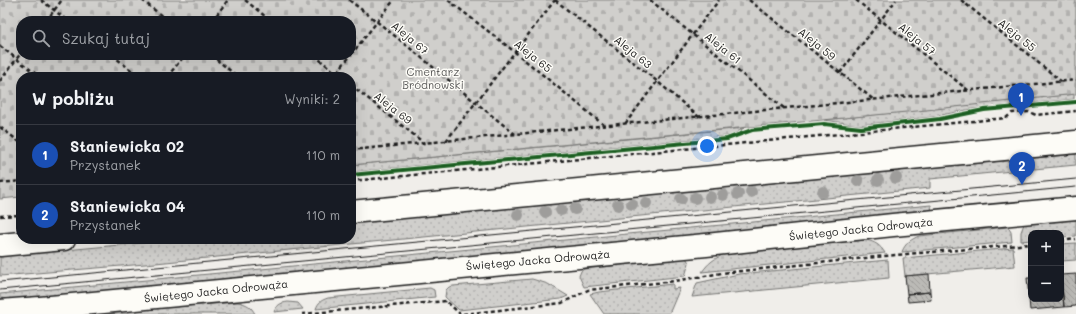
<!DOCTYPE html>
<html lang="pl">
<head>
<meta charset="utf-8">
<style>
  :root { --surface:#171b24; --page:#20242c; --text:#f1f3f6; --muted:#9ea1a6; --line:#363941; --accent:#7c3aed }
  body { margin:0; font-family:Mali,sans-serif; background:var(--page); color:var(--text) }
  .controls { position:absolute; right:12px; bottom:12px; display:grid; overflow:hidden; border-radius:8px; box-shadow:0 4px 16px #0002 }
  .controls button { width:36px; height:36px; display:grid; place-items:center; padding:0; border:0; border-bottom:1px solid var(--line); background:var(--surface); color:var(--text); font:20px sans-serif }
  .you { position:absolute; left:707px; top:146px; width:14px; height:14px; margin:-10px; border:3px solid #fff; border-radius:50%; background:#1a73e8; box-shadow:0 0 0 6px #1a73e833 }
  .badge { display:grid; place-items:center; width:26px; height:26px; border-radius:50%; background:var(--accent); color:#fff; font-size:13px; font-weight:700 }
  .pin { position:absolute; translate:-50% -33px; filter:drop-shadow(0 1px 2px #0008) }
  .pin::after { content:''; position:absolute; top:21px; width:14px; height:12px; background:inherit; clip-path:polygon(0 0,100% 0,50% 100%) }
  .list { margin:0; padding:0; list-style:none }
  h2 { display:flex; justify-content:space-between; align-items:center; height:52px; margin:0; padding:0 16px; font-size:17px }
  h2 small { font-size:13px; font-weight:400; color:var(--muted) }
  .list li { display:grid; grid-template-columns:26px 1fr auto; gap:12px; align-items:center; box-sizing:border-box; height:60px; padding:0 16px; border-top:1px solid var(--line) }
  .list b { display:block; font-size:15px; white-space:nowrap }
  .list p { margin:0; font-size:13px; white-space:nowrap; color:var(--muted) }
  .list em { font-size:13px; font-style:normal; color:var(--muted) }
  .icon { flex:none; width:22px; height:22px; fill:none; stroke:currentColor; stroke-width:2; stroke-linecap:round; stroke-linejoin:round }
  .map { position:relative; flex:none; width:1076px; height:314px; overflow:hidden }
  .search { position:absolute; background:var(--surface); box-shadow:0 4px 16px #0002; left:16px; top:16px; width:340px; height:44px; display:flex; align-items:center; gap:10px; box-sizing:border-box; padding:0 14px; border-radius:16px; color:var(--muted); font-size:15px }
  .panel { position:absolute; background:var(--surface); box-shadow:0 4px 16px #0002; left:16px; top:72px; width:340px; height:172px; border-radius:16px }
  .map>svg:first-child { display:block }
  .grass { fill:url(#grass-dots); stroke:#767674 }
  .cemetery { fill:url(#cemetery-stones); stroke:#767674; fill-rule:evenodd }
  .building { fill:url(#building-back-hatch); stroke:#1c1c1c }
  .lines { fill:none; stroke-linecap:round; stroke-linejoin:round }
  .major-casing { stroke:#1c1c1c; stroke-width:25 }
  .path { stroke:#1c1c1c; stroke-width:2.5; stroke-dasharray:4 3; stroke-linecap:butt }
  .major { stroke:#fdfcf7; stroke-width:22 }
  .tram { stroke:#1c1c1c; stroke-width:1 }
  .cycleway-casing { stroke:#fdfcf7; stroke-width:6 }
  .cycleway { stroke:#1b5e20; stroke-width:4 }
  .tree { fill:#9e9d9b }
  .labels { text-anchor:middle; stroke-width:3; stroke-linejoin:round; paint-order:stroke }
  .street-label { font-size:11px; fill:#1c1c1c; stroke:#fdfcf7 }
  .park-label { font-size:11px; fill:#5b5b5a; stroke:#fdfcf7 }
</style>
</head>
<body>
<div class="map">
<svg width="1076" height="314" viewBox="0 0 1076 314">
  <defs>
    <pattern id="grass-dots" width="8" height="8" patternUnits="userSpaceOnUse"><rect width="8" height="8" fill="#d0cfcc"/><path d="M2 2h.1M6 6h.1" fill="none" stroke="#b2b1af" stroke-width="1.8" stroke-linecap="round"/></pattern>
    <pattern id="cemetery-stones" width="16" height="16" patternUnits="userSpaceOnUse"><rect width="16" height="16" fill="#d0cfcc"/><path d="M2 7V4a2 2 0 0 1 4 0v3zM10 15v-3a2 2 0 0 1 4 0v3z" fill="#b2b1af"/></pattern>
    <pattern id="building-back-hatch" width="6" height="6" patternUnits="userSpaceOnUse"><rect width="6" height="6" fill="#bbbab6"/><path d="M-1 5l2 2M0 0l6 6M5-1l2 2" fill="none" stroke="#a09f9c"/></pattern>
  </defs>
  <rect width="100%" height="100%" fill="#f0eeea"/>
  <filter id="ink" filterUnits="userSpaceOnUse"><feTurbulence type="fractalNoise" baseFrequency=".025" numOctaves="2"/><feDisplacementMap in="SourceGraphic" scale="8" xChannelSelector="R" yChannelSelector="G"/><feConvolveMatrix kernelMatrix="1 2 1 2 8 2 1 2 1" color-interpolation-filters="sRGB"/></filter>
  <g filter="url(#ink)">
    <path class="grass" d="M1074,94V99L972,109L931,117L859,125L824,120Z
      M744,128L731,136H726L351,172V165Z
      M1076,154V165L1034,169L1033,163L1012,165V171L930,179V188L145,264L0,276V256L185,239H351V223Z
      M931,205L932,213L0,301V294Z
      M1076,220V236L1061,237V233H1031V240L1021,241V232L1024,224Z
      M1008,227L1011,232L1012,242L902,252C905,243 912,239 919,236Z
      M866,240C875,242 880,245 885,253L702,272C708,263 715,258 725,254Z
      M1076,243V260L1061,261V244Z
      M1013,248L1015,266L905,276L903,258Z
      M684,258L687,259L689,263L685,276L584,287L579,276L581,271L584,269Z
      M888,260L889,278L692,297L697,283L739,274Z
      M532,279L548,284L568,296L561,299L459,310L445,297L446,290L449,287L453,286Z
      M673,284V289L680,288L669,314H604L590,294L599,292Z
      M430,288L434,290L435,297L316,309C318,302 322,300 328,298Z
      M238,302C247,304 251,306 255,314H87Z
      M288,302L298,303L303,309L274,312C277,305 280,303 288,302Z"/>
    <path class="cemetery" d="M0,0H1076V94L917,111L351,165V77H21V197L0,199ZM21,21H351V55H21Z"/>
    <path class="building" d="M929,274L930,292L907,294L905,276Z
      M1076,274V306L1064,307L1061,275Z
      M1061,276L1064,307L1030,310L1027,278H1031V299H1061Z
      M930,292L931,300L908,302L907,294Z"/>
    <g class="lines">
      <defs>
        <path id="major" d="M351,212L1076,142
          M0,245L64,239
          M0,311L40,308L706,245L893,225L1076,208"/>
      </defs>
      <use href="#major" class="major-casing"/>
      <path class="path" d="M41,0L68,21
        M142,0L168,21
        M245,0L271,21
        M349,0C406,43 459,90 515,134
        M448,0L515,52L605,126
        M555,0L658,82L699,117
        M650,0L785,109
        M749,0L874,100
        M856,0L969,91
        M961,0L1062,82
        M46,21L62,0
        M212,21L228,0
        M0,46L40,77
        M112,55L140,77
        M211,55L238,77
        M314,55L341,77
        M351,55L394,0
        M840,73L896,0
        M167,77L185,55
        M333,77L351,55
        M0,81L21,53
        M351,85L424,143
        M625,124L719,0
        M0,127L21,143
        M446,141L555,0
        M351,150L1076,80
        M351,181L1006,118L1012,113L1029,112L1036,115L1076,111
        M0,183L21,181
        M0,216L21,215
        M1061,241L1076,239
        M302,314L446,301L460,314
        M463,314L562,303L588,290L675,281L722,273L895,255L1031,244"/>
      <use href="#major" class="major"/>
      <path class="tram" d="M0,282L1076,179
        M0,290L1076,187"/>
      <defs>
        <path id="cycleway" d="M351,175L727,139L752,130L824,124L861,128L940,119L984,110L1076,102"/>
      </defs>
      <use href="#cycleway" class="cycleway-casing"/>
      <use href="#cycleway" class="cycleway"/>
    </g>
    <g class="tree">
      <circle cx="896" cy="178" r="6"/>
      <circle cx="878" cy="180" r="6"/>
      <circle cx="858" cy="181" r="6"/>
      <circle cx="751" cy="192" r="6"/>
      <circle cx="823" cy="192" r="6"/>
      <circle cx="738" cy="194" r="6"/>
      <circle cx="723" cy="195" r="6"/>
      <circle cx="710" cy="197" r="6"/>
      <circle cx="695" cy="198" r="6"/>
      <circle cx="681" cy="199" r="6"/>
      <circle cx="646" cy="203" r="6"/>
      <circle cx="632" cy="204" r="6"/>
      <circle cx="618" cy="205" r="6"/>
      <circle cx="575" cy="209" r="6"/>
      <circle cx="561" cy="210" r="6"/>
      <circle cx="545" cy="212" r="6"/>
      <circle cx="518" cy="215" r="6"/>
    </g>
  </g>
  <g class="labels">
    <g class="street-label">
      <text transform="translate(1017 35) rotate(39)" y="4">Aleja 55</text>
      <text transform="translate(410 38) rotate(40)" y="4">Aleja 67</text>
      <text transform="translate(917 39) rotate(39)" y="4">Aleja 57</text>
      <text transform="translate(817 44) rotate(39)" y="4">Aleja 59</text>
      <text transform="translate(723 48) rotate(39)" y="4">Aleja 61</text>
      <text transform="translate(633 52) rotate(39)" y="4">Aleja 63</text>
      <text transform="translate(533 56) rotate(39)" y="4">Aleja 65</text>
      <text transform="translate(393 108) rotate(38)" y="4">Aleja 69</text>
      <text transform="translate(861 229) rotate(-6)" y="4">Świętego Jacka Odrowąża</text>
      <text transform="translate(538 260) rotate(-5)" y="4">Świętego Jacka Odrowąża</text>
      <text transform="translate(216 291) rotate(-6)" y="4">Świętego Jacka Odrowąża</text>
    </g>
    <g class="park-label">
      <text x="433" y="76">Cmentarz<tspan x="433" dy="13">Bródnowski</tspan></text>
    </g>
  </g>
</svg>
<div class="controls">
<button>+</button>
<button>−</button>
</div>
<div class="you"></div>
<div class="pin badge" style="left:1021px;top:116px;background:#1a4fb4">1</div>
<div class="pin badge" style="left:1022px;top:185px;background:#1a4fb4">2</div>
<div class="search"><svg class="icon" aria-label="search" viewBox="0 0 24 24"><circle cx="10" cy="10" r="6"/><path d="M15 15l6 6"/></svg>Szukaj tutaj</div>
<section class="panel">
<h2>W pobliżu<small>Wyniki: 2</small></h2>
<ul class="list">
<li><span class="badge" style="background:#1a4fb4">1</span><div><b>Staniewicka 02</b><p>Przystanek</p></div><em>110 m</em></li>
<li><span class="badge" style="background:#1a4fb4">2</span><div><b>Staniewicka 04</b><p>Przystanek</p></div><em>110 m</em></li>
</ul>
</section>
</div>
</body>
</html>
